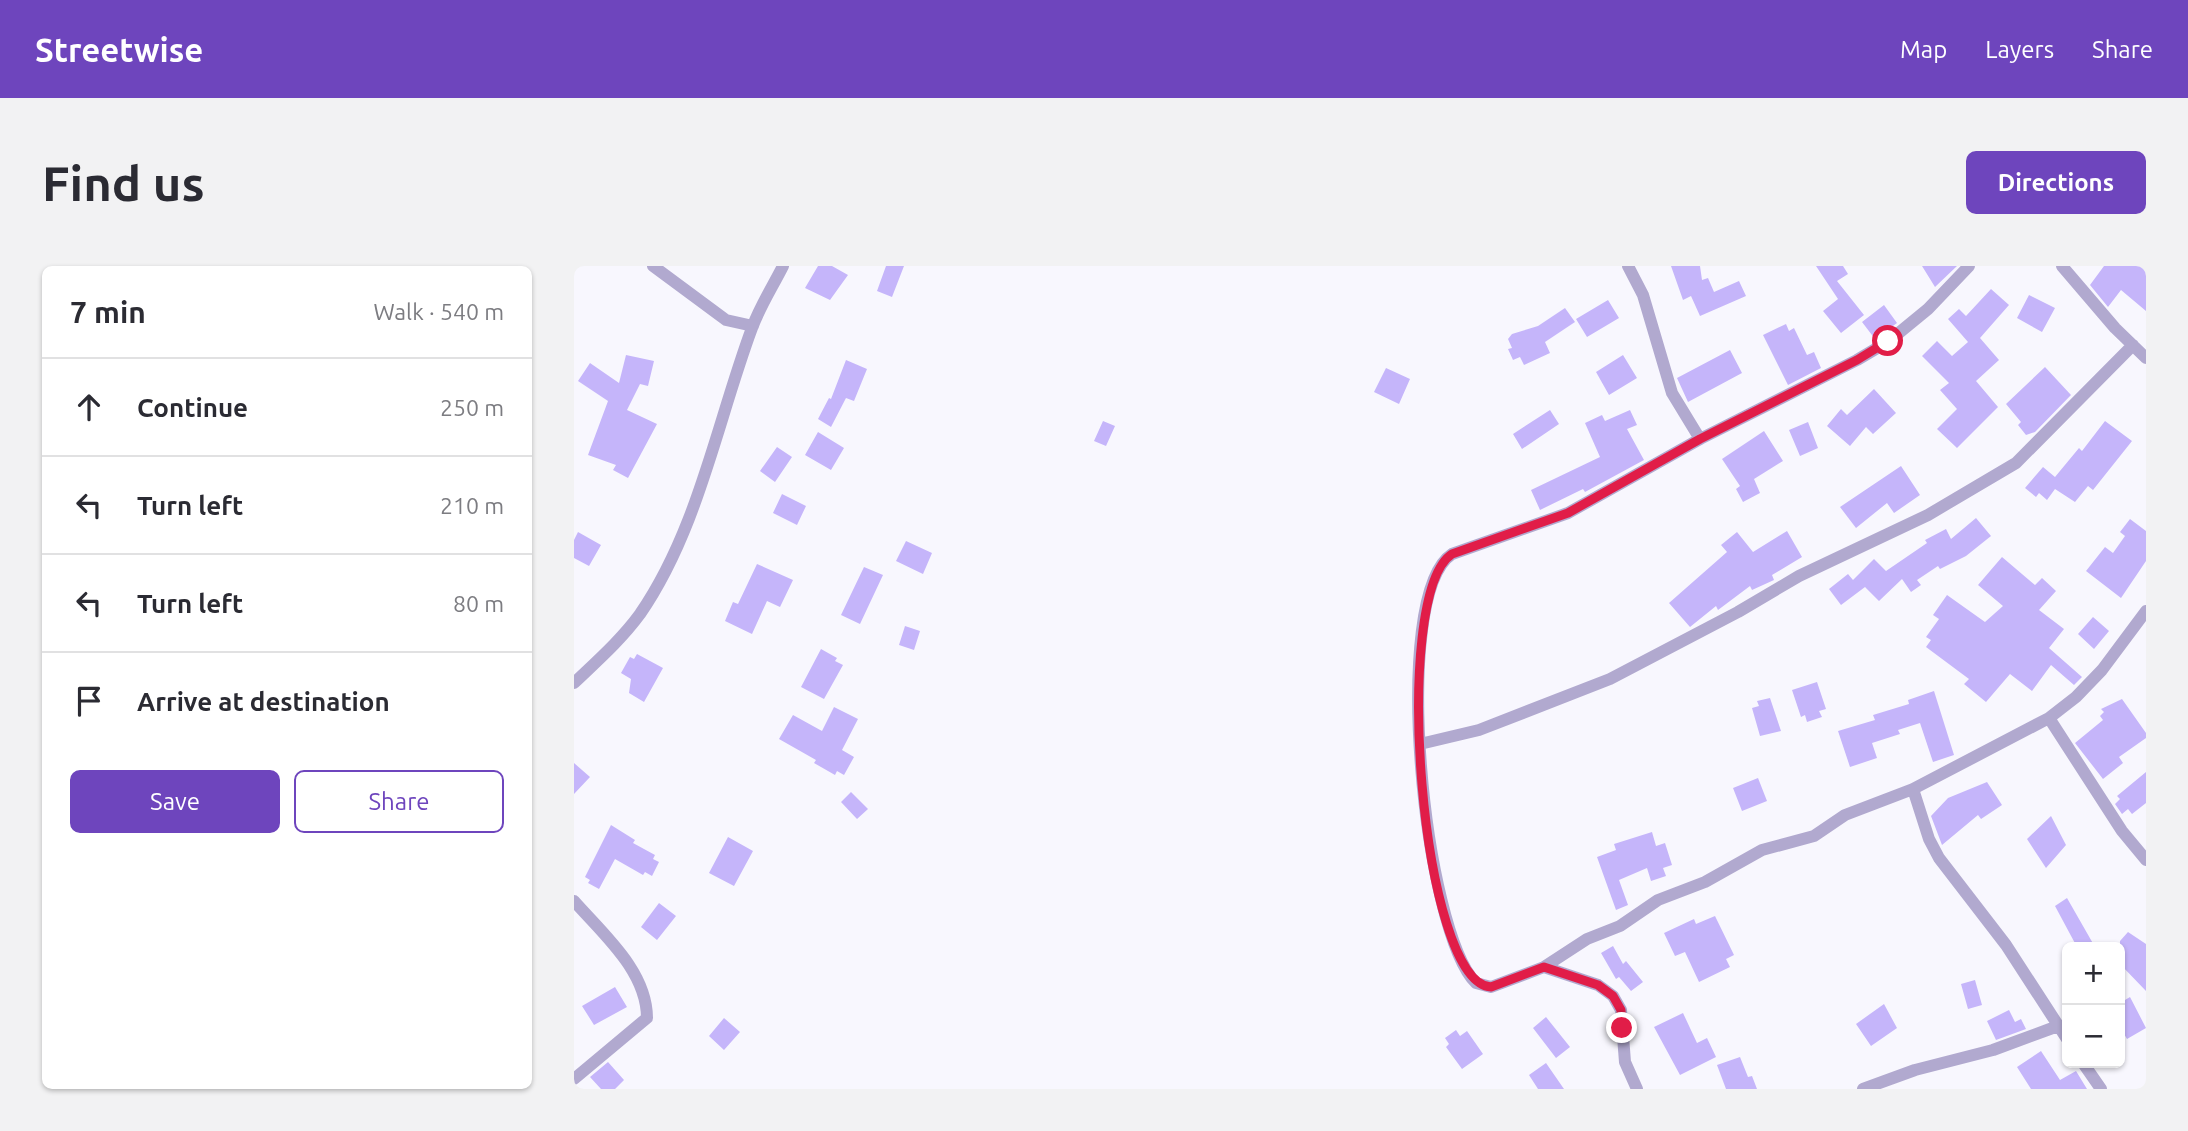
<!DOCTYPE html>
<html lang="en">
<head>
<meta charset="utf-8">
<style>
  :root { --surface:#fff; --page:#f2f2f3; --text:#2b2b33; --muted:#7c7c81; --line:#e1e1e2; --accent:#6e45bd }
  body { margin:0; font-family:Ubuntu,sans-serif; background:var(--page); color:var(--text) }
  .controls { position:absolute; right:21px; bottom:21px; display:grid; overflow:hidden; border-radius:10px; box-shadow:0 2px 5px #0004 }
  .controls button { width:63px; height:63px; display:grid; place-items:center; padding:0; border:0; border-bottom:2px solid var(--line); background:var(--surface); color:var(--text); font:35px sans-serif }
  .stop { position:absolute; width:21px; height:21px; margin:-16px; border:5px solid #e11d48; border-radius:50%; background:#fff }
  .stop.end { background:#e11d48; border-color:#fff; box-shadow:0 2px 7px #0008 }
  .list { margin:0; padding:0; list-style:none }
  h2 { display:flex; justify-content:space-between; align-items:center; height:91px; margin:0; padding:0 28px; font-size:30px }
  h2 small { font-size:23px; font-weight:400; color:var(--muted) }
  .list li { display:grid; grid-template-columns:46px 1fr auto; gap:21px; align-items:center; box-sizing:border-box; height:98px; padding:0 28px; border-top:2px solid var(--line) }
  .list b { display:block; font-size:26px; white-space:nowrap }
  .list em { font-size:23px; font-style:normal; color:var(--muted) }
  .actions { display:flex; gap:14px; padding:21px 28px }
  .actions a { flex:1; padding:16px 0; border:2px solid var(--accent); border-radius:10px; text-align:center; font-size:24px; color:var(--accent) }
  .actions .main { background:var(--accent); color:#fff }
  .icon { flex:none; width:38px; height:38px; fill:none; stroke:currentColor; stroke-width:2; stroke-linecap:round; stroke-linejoin:round }
  .map { position:relative; flex:none; width:1572px; height:823px; overflow:hidden; border-radius:10px }
  header { display:flex; align-items:center; gap:42px; box-sizing:border-box; height:98px; padding:0 35px; background:var(--accent); color:#fff }
  header strong { font-size:33px }
  nav { display:flex; gap:38px; margin-inline-start:auto; font-size:24px }
  .intro { display:flex; align-items:center; justify-content:space-between; box-sizing:border-box; height:168px; padding:0 42px }
  h1 { margin:0; font-size:49px }
  .button { padding:18px 32px; border-radius:10px; background:var(--accent); color:#fff; font-size:24px; font-weight:700 }
  main { display:flex; gap:42px; padding:0 42px }
  aside { flex:1; background:var(--surface); border-radius:10px; box-shadow:0 2px 5px #0004 }
  .map>svg:first-child { display:block }
  .building { fill:#c5b5fa }
  .lines { fill:none; stroke-linecap:round; stroke-linejoin:round }
  .street { stroke:#b1a9cf; stroke-width:12 }
  .route { stroke:#e11d48; stroke-width:9 }
</style>
</head>
<body>
<header>
<strong>Streetwise</strong>
<nav><a>Map</a><a>Layers</a><a>Share</a></nav>
</header>
<div class="intro"><h1>Find us</h1><a class="button">Directions</a></div>
<main>
<aside>
<h2>7 min<small>Walk · 540 m</small></h2>
<ul class="list">
<li><svg class="icon" aria-label="ahead" viewBox="0 0 24 24"><path d="M12 20V5M6 11l6-6 6 6"/></svg><div><b>Continue</b></div><em>250 m</em></li>
<li><svg class="icon" aria-label="left" viewBox="0 0 24 24"><path d="M17 20v-9H6M10 6l-5 5 5 5"/></svg><div><b>Turn left</b></div><em>210 m</em></li>
<li><svg class="icon" aria-label="left" viewBox="0 0 24 24"><path d="M17 20v-9H6M10 6l-5 5 5 5"/></svg><div><b>Turn left</b></div><em>80 m</em></li>
<li><svg class="icon" aria-label="arrive" viewBox="0 0 24 24"><path d="M6 21V4h12l-3 4 3 4H6"/></svg><div><b>Arrive at destination</b></div></li>
</ul>
<div class="actions"><a class="main">Save</a><a>Share</a></div>
</aside>
<div class="map">
<svg width="1572" height="823" viewBox="0 0 1572 823">
  <rect width="100%" height="100%" fill="#f8f7fe"/>
  <path class="building" d="M244,0H258L274,9L256,34L231,22Z
    M312,0H330L318,31L303,25Z
    M1097,0H1126L1128,14L1134,12L1140,26L1165,15L1172,30L1126,50L1117,30L1109,34Z
    M1242,0H1269L1274,8L1263,15L1290,49L1267,67L1249,45L1264,33Z
    M1348,0H1383L1361,21Z
    M1530,0H1572V45L1547,24L1534,41L1516,19Z
    M1417,23L1435,39L1406,72L1425,94L1402,115L1424,141L1383,182L1363,163L1383,143L1366,124L1375,117L1348,90L1363,75L1378,90L1394,76L1374,53L1385,43L1392,50Z
    M1455,29L1481,42L1468,66L1443,52Z
    M1034,34L1045,52L1013,71L1002,53Z
    M1310,39L1323,57L1301,73L1288,56Z
    M991,42L1001,56L971,76L976,87L950,99L946,91L939,94L934,83L938,82L934,73L938,68L964,60Z
    M1212,58L1215,65L1220,62L1233,89L1240,86L1247,102L1214,119L1189,69Z
    M1156,84L1168,107L1114,136L1103,112Z
    M52,89L80,95L74,120L66,118L53,144L83,158L54,212L39,204L42,199L14,189L34,135L4,115L16,97L45,117Z
    M1049,89L1063,112L1035,129L1022,106Z
    M272,94L293,103L280,135L272,132L257,161L244,153L255,132L257,133Z
    M1471,101L1497,129L1461,166L1452,169L1444,159L1447,156L1432,138Z
    M812,102L836,113L825,138L800,126Z
    M1300,123L1322,147L1299,168L1292,161L1276,180L1253,160L1267,143L1273,149Z
    M976,144L985,158L948,183L939,168Z
    M1056,144L1063,159L1053,163L1070,194L1011,226L1009,223L966,244L957,224L1026,191L1011,157L1028,149L1031,155Z
    M529,155L541,160L532,180L520,175Z
    M1531,155L1558,175L1519,224L1514,220L1501,236L1481,223L1473,234L1465,227L1462,231L1451,222L1469,201L1481,211L1505,182L1508,185Z
    M1234,156L1244,182L1226,190L1215,164Z
    M1190,165L1209,195L1180,213L1186,227L1169,236L1162,223L1166,220L1148,193Z
    M244,166L270,182L257,204L231,189Z
    M203,181L218,191L201,216L186,205Z
    M1327,200L1346,229L1320,247L1313,237L1282,262L1266,241Z
    M208,228L232,240L223,259L199,247Z
    M1402,252L1417,270L1392,290L1366,303L1364,300L1343,314L1347,319L1337,326L1328,313L1305,335L1291,321L1267,339L1255,323L1274,308L1279,314L1300,293L1312,305L1353,277L1351,274L1372,263L1377,273Z
    M1556,253L1572,265V295L1547,332L1512,305L1531,281L1539,287L1551,270L1546,266Z
    M1213,265L1228,291L1198,309L1200,314L1178,324L1176,320L1144,344L1142,340L1116,361L1095,337L1153,286L1147,279L1163,266L1179,286Z
    M4,266L27,279L15,300L0,292V274Z
    M332,275L358,287L349,308L322,295Z
    M1428,291L1461,319L1468,312L1482,325L1465,344L1490,363L1475,382L1508,411L1500,419L1477,399L1458,425L1436,408L1412,436L1390,418L1395,413L1352,381L1357,374L1352,371L1365,353L1359,349L1373,329L1411,356L1429,340L1404,319Z
    M183,298L219,314L206,341L193,335L178,368L151,355L159,336L164,338Z
    M290,301L309,309L286,358L267,349Z
    M1519,351L1535,365L1520,383L1504,368Z
    M331,360L346,365L340,384L325,379Z
    M247,383L263,392L261,395L269,399L250,433L227,421Z
    M63,388L89,402L70,436L55,427L57,413L47,407L56,391L60,393Z
    M1243,416L1252,443L1245,445L1248,451L1233,456L1231,449L1227,451L1218,424Z
    M1360,425L1380,489L1359,496L1346,457L1324,464L1326,468L1298,477L1303,492L1276,501L1264,465L1301,454L1299,449L1335,438L1334,434Z
    M1196,432L1207,465L1186,470L1178,442L1185,440L1183,435Z
    M1548,433L1572,467V472L1545,491L1549,497L1529,513L1501,477L1529,454L1526,450L1530,446L1527,443Z
    M260,441L284,453L268,484L280,491L270,509L263,505L261,509L240,497L242,494L205,473L219,449L248,465Z
    M0,497L16,511L0,528Z
    M1572,506V537L1558,548L1554,543L1548,548L1541,538L1546,533L1543,530Z
    M1184,512L1193,535L1168,545L1159,522Z
    M1413,516L1428,539L1407,553L1404,549L1368,579L1357,550L1374,532Z
    M277,526L294,543L283,553L267,536Z
    M1477,550L1492,579L1472,602L1453,573Z
    M37,559L61,574L59,577L81,589L79,593L85,596L78,610L71,606L69,609L41,593L25,623L14,617L16,614L11,611Z
    M1078,566L1082,580L1091,577L1098,599L1089,602L1092,610L1077,615L1073,602L1045,614L1054,639L1042,644L1023,591L1042,584L1040,578Z
    M154,571L179,585L160,620L135,607Z
    M1493,632L1521,681H1503L1481,640Z
    M85,637L102,650L83,674L67,661Z
    M1141,650L1160,689L1152,693L1156,701L1125,716L1111,686L1101,690L1090,667L1120,653L1122,658Z
    M1554,666L1572,678V725L1546,698V675Z
    M1039,680L1049,698L1052,695L1069,716L1057,725L1045,711L1042,713L1027,687Z
    M1401,714L1408,739L1394,743L1387,718Z
    M41,721L53,741L20,759L8,740Z
    M1556,731L1572,762L1553,773L1546,761V737Z
    M1310,738L1323,762L1297,780L1282,758Z
    M1435,744L1441,756L1447,753L1452,763L1422,774L1413,755Z
    M1109,747L1123,777L1133,772L1142,791L1106,809L1080,761Z
    M972,751L996,781L982,792L959,762Z
    M150,752L166,766L150,784L135,770Z
    M882,764L886,770L893,765L909,788L888,803L872,781L875,778L871,772Z
    M1467,785L1486,814L1502,805L1513,823H1457L1443,801Z
    M1166,791L1174,811L1178,810L1183,823H1152L1143,799Z
    M34,796L50,814L41,823H27L16,811Z
    M972,797L990,823H964L955,809Z"/>
  <g class="lines">
    <path class="street" d="M79,0L152,54L179,60
      M1054,0L1069,29L1098,127L1126,173
      M1395,0L1354,43L1315,75L1283,94L1126,173L994,247L878,288C815,329 850,666 902,717L917,721L970,701L1013,673L1046,660L1084,634L1131,616L1188,584L1240,570L1271,549L1339,523L1475,452L1502,431L1528,404L1572,345
      M1488,0L1541,62L1572,92
      M0,417C23,395 47,374 66,348C124,264 143,156 178,62C186,40 199,20 209,0
      M1475,452L1548,565L1572,594
      M846,478L905,464L1036,413L1164,346L1225,310L1354,249L1442,197L1559,79
      M1339,523L1355,573L1365,592L1432,679L1493,773
      M0,635C29,668 73,705 73,752L0,813
      M970,701L1024,719L1039,730L1047,744L1051,796L1063,823
      M1509,797L1527,823
      M1289,823L1341,804L1419,784L1484,760"/>
  </g>
  <g class="lines">
    <path class="route" d="M1048,762L1047,744L1039,730L1024,719L970,701L917,721C847,718 816,328 878,288L994,247L1126,173L1283,94L1314,75"/>
  </g>
</svg>
<div class="controls">
<button>+</button>
<button>−</button>
</div>
<div class="stop" style="left:1314px;top:75px"></div>
<div class="stop end" style="left:1048px;top:762px"></div>
</div>
</main>
</body>
</html>
